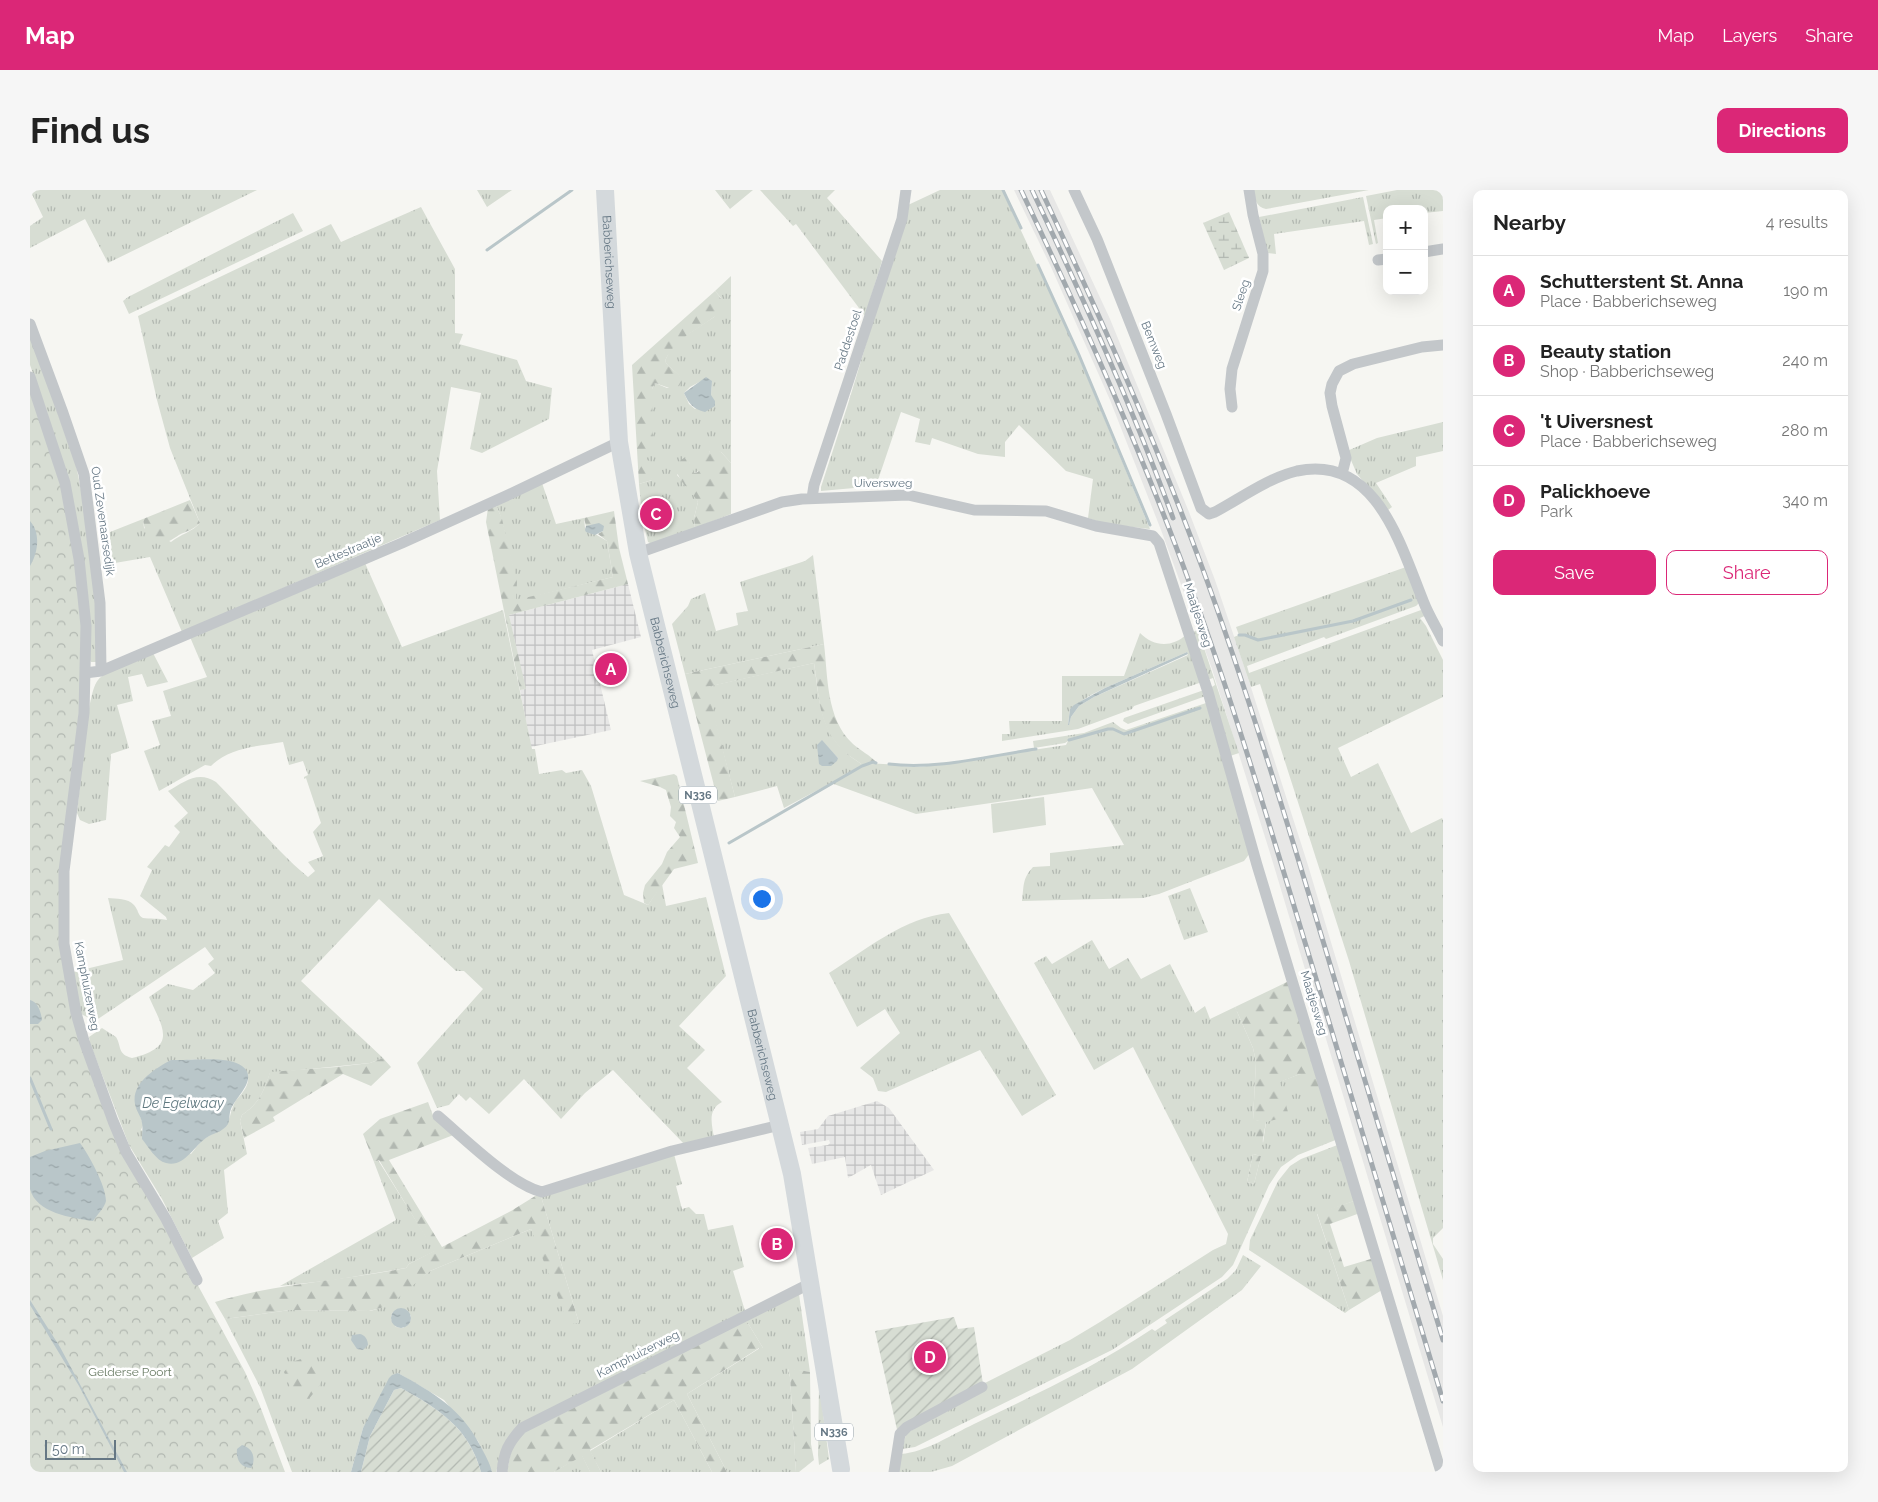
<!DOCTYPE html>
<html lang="en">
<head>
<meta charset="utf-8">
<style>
  :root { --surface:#fff; --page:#f6f6f6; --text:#222; --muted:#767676; --line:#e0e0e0; --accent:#db2777 }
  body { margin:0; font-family:Raleway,sans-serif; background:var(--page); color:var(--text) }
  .controls { position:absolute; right:15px; top:15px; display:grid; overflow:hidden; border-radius:10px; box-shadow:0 5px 20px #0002 }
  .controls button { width:45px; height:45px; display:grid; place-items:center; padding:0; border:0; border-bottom:1px solid var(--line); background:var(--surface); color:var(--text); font:25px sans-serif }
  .scale { position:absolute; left:15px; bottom:12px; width:71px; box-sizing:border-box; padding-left:5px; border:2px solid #657784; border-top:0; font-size:14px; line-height:18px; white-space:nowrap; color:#657784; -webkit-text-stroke:4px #fff; paint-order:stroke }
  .you { position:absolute; left:731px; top:708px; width:18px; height:18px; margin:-12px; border:4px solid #fff; border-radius:50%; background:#1a73e8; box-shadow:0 0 0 8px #1a73e833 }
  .badge { display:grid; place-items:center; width:32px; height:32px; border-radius:50%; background:var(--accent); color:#fff; font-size:16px; font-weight:700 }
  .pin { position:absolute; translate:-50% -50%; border:2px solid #fff; box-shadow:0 1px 5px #0006 }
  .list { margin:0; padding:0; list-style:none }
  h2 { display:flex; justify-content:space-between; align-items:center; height:65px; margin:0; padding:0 20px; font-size:21px }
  h2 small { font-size:16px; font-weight:400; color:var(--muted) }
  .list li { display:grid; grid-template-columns:32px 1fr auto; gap:15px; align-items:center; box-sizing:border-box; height:70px; padding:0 20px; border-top:1px solid var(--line) }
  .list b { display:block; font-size:19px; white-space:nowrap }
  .list p { margin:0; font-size:16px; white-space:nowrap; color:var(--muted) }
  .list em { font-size:16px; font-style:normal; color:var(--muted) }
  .actions { display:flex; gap:10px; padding:15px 20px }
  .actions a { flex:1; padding:11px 0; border:1px solid var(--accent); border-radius:10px; text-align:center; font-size:18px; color:var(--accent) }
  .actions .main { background:var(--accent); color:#fff }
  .map { position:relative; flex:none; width:1413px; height:1282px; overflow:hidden; border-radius:10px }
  header { display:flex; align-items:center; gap:30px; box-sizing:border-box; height:70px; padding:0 25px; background:var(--accent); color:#fff }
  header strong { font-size:24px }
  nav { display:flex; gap:28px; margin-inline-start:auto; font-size:18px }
  .intro { display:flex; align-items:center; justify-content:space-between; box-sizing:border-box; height:120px; padding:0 30px }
  h1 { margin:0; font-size:35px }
  .button { padding:12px 22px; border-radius:10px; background:var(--accent); color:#fff; font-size:18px; font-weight:700 }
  main { display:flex; gap:30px; padding:0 30px }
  aside { flex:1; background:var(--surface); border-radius:10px; box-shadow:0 5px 20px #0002 }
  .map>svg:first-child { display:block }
  .built { fill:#e7e7e6 }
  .industrial { fill:url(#industrial-grid) }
  .grass { fill:url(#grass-tufts); fill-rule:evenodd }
  .forest { fill:url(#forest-firs) }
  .wetland { fill:url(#wetland-marsh) }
  .park { fill:url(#park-crowns) }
  .garden { fill:url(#garden-furrows) }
  .pitch { fill:#d7ddd3 }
  .water { fill:url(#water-ripples) }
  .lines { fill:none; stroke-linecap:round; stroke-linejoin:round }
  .stream { stroke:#b9c6c9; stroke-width:3 }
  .street { stroke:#c3c7ca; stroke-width:11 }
  .primary { stroke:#d4d9dc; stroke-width:18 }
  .rail-casing { stroke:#a2a9ae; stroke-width:5 }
  .rail { stroke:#fff; stroke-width:3; stroke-dasharray:9; stroke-linecap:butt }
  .labels { text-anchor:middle; stroke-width:5; stroke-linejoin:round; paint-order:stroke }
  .shield { fill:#fff; stroke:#93a0a9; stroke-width:1 }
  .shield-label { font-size:11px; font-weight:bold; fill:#657784 }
  .street-label { font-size:12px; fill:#657784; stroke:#fff }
  .park-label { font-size:12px; fill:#697b64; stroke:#fff }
  .water-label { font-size:14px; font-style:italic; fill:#607980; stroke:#fff }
</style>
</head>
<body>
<header>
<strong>Map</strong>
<nav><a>Map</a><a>Layers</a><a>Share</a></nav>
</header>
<div class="intro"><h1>Find us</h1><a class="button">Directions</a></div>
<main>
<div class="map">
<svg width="1413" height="1282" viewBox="0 0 1413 1282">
  <defs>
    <pattern id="industrial-grid" width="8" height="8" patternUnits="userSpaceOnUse" patternTransform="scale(1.25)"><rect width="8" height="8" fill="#e7e7e6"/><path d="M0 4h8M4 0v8" fill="none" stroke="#bfc0c0"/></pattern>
    <pattern id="grass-tufts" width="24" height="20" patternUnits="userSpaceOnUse" patternTransform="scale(1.25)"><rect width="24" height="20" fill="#d7ddd3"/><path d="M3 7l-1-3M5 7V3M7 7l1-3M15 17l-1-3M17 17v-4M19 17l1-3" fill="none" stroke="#b2b8b1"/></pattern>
    <pattern id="forest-firs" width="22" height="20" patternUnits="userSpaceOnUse" patternTransform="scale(1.25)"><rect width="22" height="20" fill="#d7ddd3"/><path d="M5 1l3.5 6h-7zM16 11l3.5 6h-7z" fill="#b2b8b1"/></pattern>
    <pattern id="wetland-marsh" width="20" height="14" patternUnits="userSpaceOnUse" patternTransform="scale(1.25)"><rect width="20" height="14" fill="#d7ddd3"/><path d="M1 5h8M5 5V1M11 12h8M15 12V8" fill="none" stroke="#b2b8b1"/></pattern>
    <pattern id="park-crowns" width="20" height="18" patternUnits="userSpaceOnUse" patternTransform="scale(1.25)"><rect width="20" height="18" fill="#d7ddd3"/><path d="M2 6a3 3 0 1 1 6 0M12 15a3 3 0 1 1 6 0" fill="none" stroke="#b2b8b1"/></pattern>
    <pattern id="garden-furrows" width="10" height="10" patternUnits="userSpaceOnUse" patternTransform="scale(1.25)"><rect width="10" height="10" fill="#d7ddd3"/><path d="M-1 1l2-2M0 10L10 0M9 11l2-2" fill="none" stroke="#b2b8b1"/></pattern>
    <pattern id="water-ripples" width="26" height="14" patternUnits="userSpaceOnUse" patternTransform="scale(1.25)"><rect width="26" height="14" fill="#b9c6c9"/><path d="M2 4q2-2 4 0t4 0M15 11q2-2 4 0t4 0" fill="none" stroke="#9aa6a9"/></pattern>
  </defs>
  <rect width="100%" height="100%" fill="#f6f6f2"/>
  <path class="built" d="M984,0H1020L1080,129L1159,322L1185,390L1217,485L1277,672L1413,1126V1237L1240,663L1182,479L1131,340L1080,210L1021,77Z"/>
  <path class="industrial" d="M598,394L611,447L562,460L581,540L501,557L490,500L495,499L479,425Z
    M847,911L859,918L904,980L851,1005L841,975L818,988L815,967L782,974L778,958L798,955L800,953L799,950L772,955L770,942L788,939L798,926Z"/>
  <path class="grass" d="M0,0H227L78,73L55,29L0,58V36L13,27Z
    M447,0H482L457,17Z
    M685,0H723L700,19Z
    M730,0H805L797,8L852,71L835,126L766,34L763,36Z
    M910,0H972L1039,143L1120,339L1075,334L1058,328L1063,289L1036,281L989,235L975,252V267L948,264L902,248L900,255L885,252L890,229L871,222L846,296L791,301V297L818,214L878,15Z
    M1223,0H1339L1236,19C1226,17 1225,9 1223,0Z
    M1367,0H1413V21L1394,23V19H1357V28L1344,30L1348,53L1346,54L1336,6Z
    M1333,7L1343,54L1339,55L1334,31L1244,44L1246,64L1237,63L1229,27Z
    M391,17L425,79V143L433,144L429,154L487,170L496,191L522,198L519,229L452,263L440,259L451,203L421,197L407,281L410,330L152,442L120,367L79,374L80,342L113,329L114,338L141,352C151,344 162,342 170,333L140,258L127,210L108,126L301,34L311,52Z
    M263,23L273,41L99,124L93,111L98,107Z
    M701,86V273L691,262L680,261C676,270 673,281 664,283L661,280L659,272L647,285L664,304L668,312L664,328L665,338L622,354L618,352L612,326L609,294L622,290L615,270V261L621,217L622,199L625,193L637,198L648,197C657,184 639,181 635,171L640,160L649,150L684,127L691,108L685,101ZM673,190L682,191L681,205L665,219L659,214L654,203L660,197Z
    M0,144L46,275L55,320L66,388V472H61L59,468L18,225L0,175Z
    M1413,232V261L1386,267V276L1346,293L1362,317L1358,320L1327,284L1317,261L1347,248Z
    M512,293L526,334L554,328L555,338L577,351L583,387L485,411C487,387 482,375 477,353C474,339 472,328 466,315Z
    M783,365L794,454L655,484L642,434L658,416L661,409L675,403L686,441L708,435L706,423L718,421L710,392L775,371Z
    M335,373L372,457L473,420L502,559H505L509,584L532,580L536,583L552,580L561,596L594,705L618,715L632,694L636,716L676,707L696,786L649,836L675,860L657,878L692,912C677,920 682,934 684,948L655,955L583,880L555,903L531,929L494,889L459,924L440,907L436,911L429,904L419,915L407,918L387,873L453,799L434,781H426L349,709L271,791L353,868L340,873L240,883C233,903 230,912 212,925L210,931L217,964L194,980L198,1023L188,1031L194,1048L162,1068L132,1009L99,955L60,853L59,847L72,838L86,847C92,857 87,864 102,868C147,857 134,840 119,807L138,794L163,800L185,783L178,774L184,769L175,757L65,831L51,824L43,782L93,770L78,708C86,709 98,708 104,715C108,719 108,726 113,728C119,729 129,728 137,730L136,727L110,706L122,680L117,677L135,655L139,657L150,642L144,636L158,623L138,601C154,592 168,580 186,592C217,623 244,659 278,687L285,681L278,672L293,666L283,642L291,633L276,588L274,589V587L278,585L273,571L259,575L253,552C230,556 199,557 181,576L175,575L129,601L114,561L130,555L122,531L141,526L133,501L177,487L160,447ZM141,870C158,871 222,863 218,891C217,898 211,905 206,910C201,918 200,931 196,935C190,940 184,943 177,947C170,951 166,958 161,964L111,940L113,935L110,925Z
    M1376,377L1389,413L1386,416L1296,449L1294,447L1217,476L1219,483L1391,420L1397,425L1390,428L1396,436L1413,470V507L1308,558L1321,587L1348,573L1381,643L1412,628L1413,630V1038L1403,1048V1054L1413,1069V1090L1319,771L1230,494L1221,497L1204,447L1209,445L1206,437Z
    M1168,440L1209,563L1200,566L1180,498L1185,495L1183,488L1177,490L1162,442Z
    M1110,443C1124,457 1142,458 1157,444L1172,492L1104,516L1102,519L1048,539L972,551V544H980L979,531H1032V486H1094ZM1157,462L1158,465L1064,507L1049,516L1041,527L1039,534H1038L1040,519L1059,506L1075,498Z
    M123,463L138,492L117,497L112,484L98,487L103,511L87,515L99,558L81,564L76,630L59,634L50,630L47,623C50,600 56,503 68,490C76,480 110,469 123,463Z
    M784,473C789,507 789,536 814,561C820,567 828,571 834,576C851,570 871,578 890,577L1036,555L1038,551L1035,553L1004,558L1003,551L1054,543L1083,532L1091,538L1096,540L1176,513L1220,663L1214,671L1129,704L1113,708L992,711C994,696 992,689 1003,677L1020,676V663L1094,655L1062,598L886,624L801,593L754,618L747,596L705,607L676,497ZM794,553L808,568L789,574Z
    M1174,500L1175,506L1173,507L1098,534L1093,531L1094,528Z
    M1160,698L1178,742L1154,750L1138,706Z
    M919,723L1026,905L992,926L950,860L856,902L848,901L843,888L830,878L870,843L855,819L827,837L799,783C837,759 873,728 919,723Z
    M1062,750L1079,779L1098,768L1111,789L1140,774L1165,823L1175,816L1180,829L1205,817L1223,858L1226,872L1223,929L1229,931L1233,953L1236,932L1249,892L1270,884L1295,906L1308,949L1268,965L1251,977L1239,995L1203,1075L1192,1087L1082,1160L885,1257L872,1259L876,1244L953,1194L1040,1150L1070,1132L1183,1060L1196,1054L1198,1044L1103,857L1064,880L1004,773L1016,766L1022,774ZM1223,964L1231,966L1224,994L1217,992Z
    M1310,954L1327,1010L1287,1024L1319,1120L1315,1123L1219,1060L1220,1050L1248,991L1260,976L1271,969Z
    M644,964L652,994L646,996L652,1019L659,1017L666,1024H674L678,1040L703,1035L714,1077L703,1081L715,1121L470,1268L466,1282H462L448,1251L414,1210L368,1183L333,1238L321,1282H262L230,1197L195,1129L260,1120L340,1121L351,1118L400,1081L501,1039L549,1133L510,1003ZM377,1120L381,1126L380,1132L373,1138L366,1137L361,1129L362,1123Z
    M348,970L405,1061L379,1074L376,1078L304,1090L250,1096L366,1030L344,972Z
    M1213,1065L1231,1076L1212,1100L1102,1179L922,1276L901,1282H868L871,1264C896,1262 921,1245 944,1234C1005,1205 1066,1176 1122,1139L1125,1141L1137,1133L1135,1130L1197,1089L1206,1080Z
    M769,1104L780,1182L758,1179L760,1187L766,1282H697L657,1204L730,1158H733L716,1130Z
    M789,1192L799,1269L789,1275L788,1265Z
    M644,1210L682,1282H571L560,1261Z
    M552,1265L560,1282H524Z"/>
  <path class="forest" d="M685,101C691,108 694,111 691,121C672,139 647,145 635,171C640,182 662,186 645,200L625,193L622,199L623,254L621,259L615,261V270L621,271L622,290L609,294L602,175Z
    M684,259L691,262L701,273V324L665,338L664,328L668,312C661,299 634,281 654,268L658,269L664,283L668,282L680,261Z
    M160,310L170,333C163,340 157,341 149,345C143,349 139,352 131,354C118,346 115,344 113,329Z
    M466,315L472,329L483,375L487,392L486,410L583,387L577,351L568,344L573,341L566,335L556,336L554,328L584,321L589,358L598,394L479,425L496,499L490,500L456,332L458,318Z
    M794,454C798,487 796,529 823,554C831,561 840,565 847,573L834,576C828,571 820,567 814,562C787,534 790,508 784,473L677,497L705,607L688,611L655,484Z
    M644,584L647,586L668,673L644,679L618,715L614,713L613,703L615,695L632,674L637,662L650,647L644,638L646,632L640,626L641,617L636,600L630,597L610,591Z
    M1261,790L1295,906L1279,911L1270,884L1250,892L1259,926L1236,932L1232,954L1225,952L1229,931L1223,930L1226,872L1223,858L1205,817Z
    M353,868L361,877L341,896L313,884L243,927L245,931L214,948L210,931L212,925C230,912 233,903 240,882L306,877L340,873Z
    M398,912L404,928L426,944L359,970L412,1057L481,1021L510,1003L549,1133L542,1134L536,1128L501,1039L400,1081L368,1108L351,1118L339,1121L260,1120L195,1129L185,1112C247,1093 312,1091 376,1078L379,1074L404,1061L349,970L344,972L333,944L350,929Z
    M1223,964L1231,966L1224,994L1217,992Z
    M1327,1010L1330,1023L1300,1034L1314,1077L1344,1068L1352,1100L1319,1120L1287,1023Z
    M716,1130L733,1158H729L657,1204L697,1282H682L644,1210L560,1260L571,1282H560L552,1266L524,1282H477C482,1257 482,1251 504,1236Z
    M271,1169L292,1177L295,1184L288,1198L277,1211L264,1206L254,1182L262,1172Z
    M758,1178L780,1182L781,1254L784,1270L769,1282H766L760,1187Z"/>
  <path class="wetland" d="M1199,22L1219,68L1194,80L1173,33Z"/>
  <path class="park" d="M0,198L32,300L44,373L52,435L50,512L45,562L31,674L47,840L127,1020L215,1182L230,1216L255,1282H0Z"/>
  <path class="garden" d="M924,1127L928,1139L944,1137L954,1200L868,1244L845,1141Z
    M371,1198C410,1220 438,1237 451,1282H331L340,1246L364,1200Z"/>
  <path class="pitch" d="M1014,607L1016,635L963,643L961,614Z"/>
  <path class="water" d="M676,187L682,191L681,205L685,211V216L675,222C663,219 659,214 654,203Z
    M0,331C11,343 8,363 0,376Z
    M569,333L574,336L573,341L565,345L556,342L555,340L556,336Z
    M1157,462L1158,464L1064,507L1049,516L1041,527L1039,535H1038L1040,519L1044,515L1075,498Z
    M792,550L808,568L807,571L801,576H792L789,574L787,555Z
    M0,810C8,812 11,822 12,830L8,834H0Z
    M141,870C159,871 198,865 212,876C229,889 206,906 201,919C199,923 200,930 198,934C193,942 183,943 176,948C164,956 154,978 136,973C126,971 118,956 112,949C112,944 113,938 112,933C111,926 106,921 105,914C101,893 126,878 141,870Z
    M50,953C59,965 76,996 76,1011C75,1017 67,1025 63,1031C42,1028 6,1023 0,999C0,989 0,977 0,967L15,961Z
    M0,1110L30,1157L97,1282H94L49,1196L0,1115Z
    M361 1128a10 10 0 1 1 20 0a10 10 0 1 1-20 0Z
    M330,1144C335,1145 338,1150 338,1155L333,1160L327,1159L321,1150L322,1145Z
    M368,1183C404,1203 432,1219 451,1257C455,1265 460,1273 462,1282H451C439,1238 409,1219 371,1198L364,1200L340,1246L331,1282H321L333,1238L359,1188L362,1185Z
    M212,1255C221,1258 225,1264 223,1274L221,1278C210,1277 206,1269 207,1259Z"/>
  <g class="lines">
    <path class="stream" d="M973,0L991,38
      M457,60L542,0
      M1008,75L1049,165L1120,335
      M1209,445H1215L1228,450L1323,431L1381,410
      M1171,458H1172
      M1039,550L1078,539H1083L1094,544L1170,518
      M859,574C907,580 958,566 1006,559
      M699,653L832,576L843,572L846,573
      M0,888L21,939"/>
    <path class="street" d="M1044,0L1067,49L1136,224L1171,318L1179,324L1185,322C1211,308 1238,288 1267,281C1347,264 1371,357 1394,413C1399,426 1407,438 1413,451
      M1394,62L1413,59
      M1348,70L1357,69
      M0,134L33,223L54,284L70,413L71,481
      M0,187L35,293L49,369L56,436L54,523L34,681V754L46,823L54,851L83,931L96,962L136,1029L167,1090
      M1202,217L1200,199L1202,179L1233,81V64L1223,25L1219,0
      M1312,284L1316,268L1302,216L1300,203L1302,194L1309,181L1323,174L1392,157L1413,155
      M782,308L784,295L872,29L876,0
      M608,363L752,312L772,309L878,305L944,320L1016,321L1066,336L1123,346L1129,353L1178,502L1227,675L1411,1282
      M55,483L71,481L372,353L478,305L589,252
      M408,926C434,948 480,994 512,1002L642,961L750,935
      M472,1282C474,1262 478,1253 492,1238L781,1093
      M864,1282L870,1244L877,1237L952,1197"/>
    <path class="primary" id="s1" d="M575,0L589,252L608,363L762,984L811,1279"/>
    <defs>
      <path id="rail" d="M991,0C1053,130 1112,262 1161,397C1206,521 1243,647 1281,772C1325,918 1369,1064 1413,1211
        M1002,0C1053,108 1102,216 1143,328
        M1011,0C1069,124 1125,249 1172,377C1217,500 1255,625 1293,751C1333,884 1373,1017 1413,1150"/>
    </defs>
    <use href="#rail" class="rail-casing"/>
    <use href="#rail" class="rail"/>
  </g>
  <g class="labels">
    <g class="shield">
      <rect x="649" y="596.5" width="38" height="17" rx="4"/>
      <rect x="785" y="1233.5" width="38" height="17" rx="4"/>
    </g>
    <g class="shield-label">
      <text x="668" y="609">N336</text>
      <text x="804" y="1246">N336</text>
    </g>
    <g class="street-label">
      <text dy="4" stroke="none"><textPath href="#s1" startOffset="72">Babberichseweg</textPath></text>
      <text transform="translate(1211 105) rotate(-72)" y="4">Sleeg</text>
      <text transform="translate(818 150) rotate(-72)" y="4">Paddestoel</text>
      <text transform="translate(1124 155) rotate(68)" y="4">Bemweg</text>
      <text x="853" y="297">Uiversweg</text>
      <text transform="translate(73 331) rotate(82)" y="4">Oud Zevenaarsedijk</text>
      <text transform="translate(318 361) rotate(-23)" y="4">Bettestraatje</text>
      <text transform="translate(1168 425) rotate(72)" y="4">Maatjesweg</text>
      <text dy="4" stroke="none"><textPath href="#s1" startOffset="478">Babberichseweg</textPath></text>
      <text transform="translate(57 796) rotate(79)" y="4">Kamphuizerweg</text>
      <text transform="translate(1284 813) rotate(73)" y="4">Maatjesweg</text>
      <text dy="4" stroke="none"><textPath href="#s1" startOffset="882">Babberichseweg</textPath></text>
      <text transform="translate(608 1164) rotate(-27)" y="4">Kamphuizerweg</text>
    </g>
    <g class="park-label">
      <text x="100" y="1186">Gelderse Poort</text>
    </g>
    <g class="water-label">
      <text x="153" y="918">De Egelwaay</text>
    </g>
  </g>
</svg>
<div class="controls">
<button>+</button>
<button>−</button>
</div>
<div class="scale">50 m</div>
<div class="you"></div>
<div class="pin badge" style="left:581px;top:479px">A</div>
<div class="pin badge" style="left:747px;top:1054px">B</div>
<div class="pin badge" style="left:626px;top:324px">C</div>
<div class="pin badge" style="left:900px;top:1167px">D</div>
</div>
<aside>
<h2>Nearby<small>4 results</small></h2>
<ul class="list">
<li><span class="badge">A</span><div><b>Schutterstent St. Anna</b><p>Place · Babberichseweg</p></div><em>190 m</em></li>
<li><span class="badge">B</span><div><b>Beauty station</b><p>Shop · Babberichseweg</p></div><em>240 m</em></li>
<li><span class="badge">C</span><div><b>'t Uiversnest</b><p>Place · Babberichseweg</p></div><em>280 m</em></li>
<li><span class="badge">D</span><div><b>Palickhoeve</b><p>Park</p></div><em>340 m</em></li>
</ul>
<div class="actions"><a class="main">Save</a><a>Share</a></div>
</aside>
</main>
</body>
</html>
